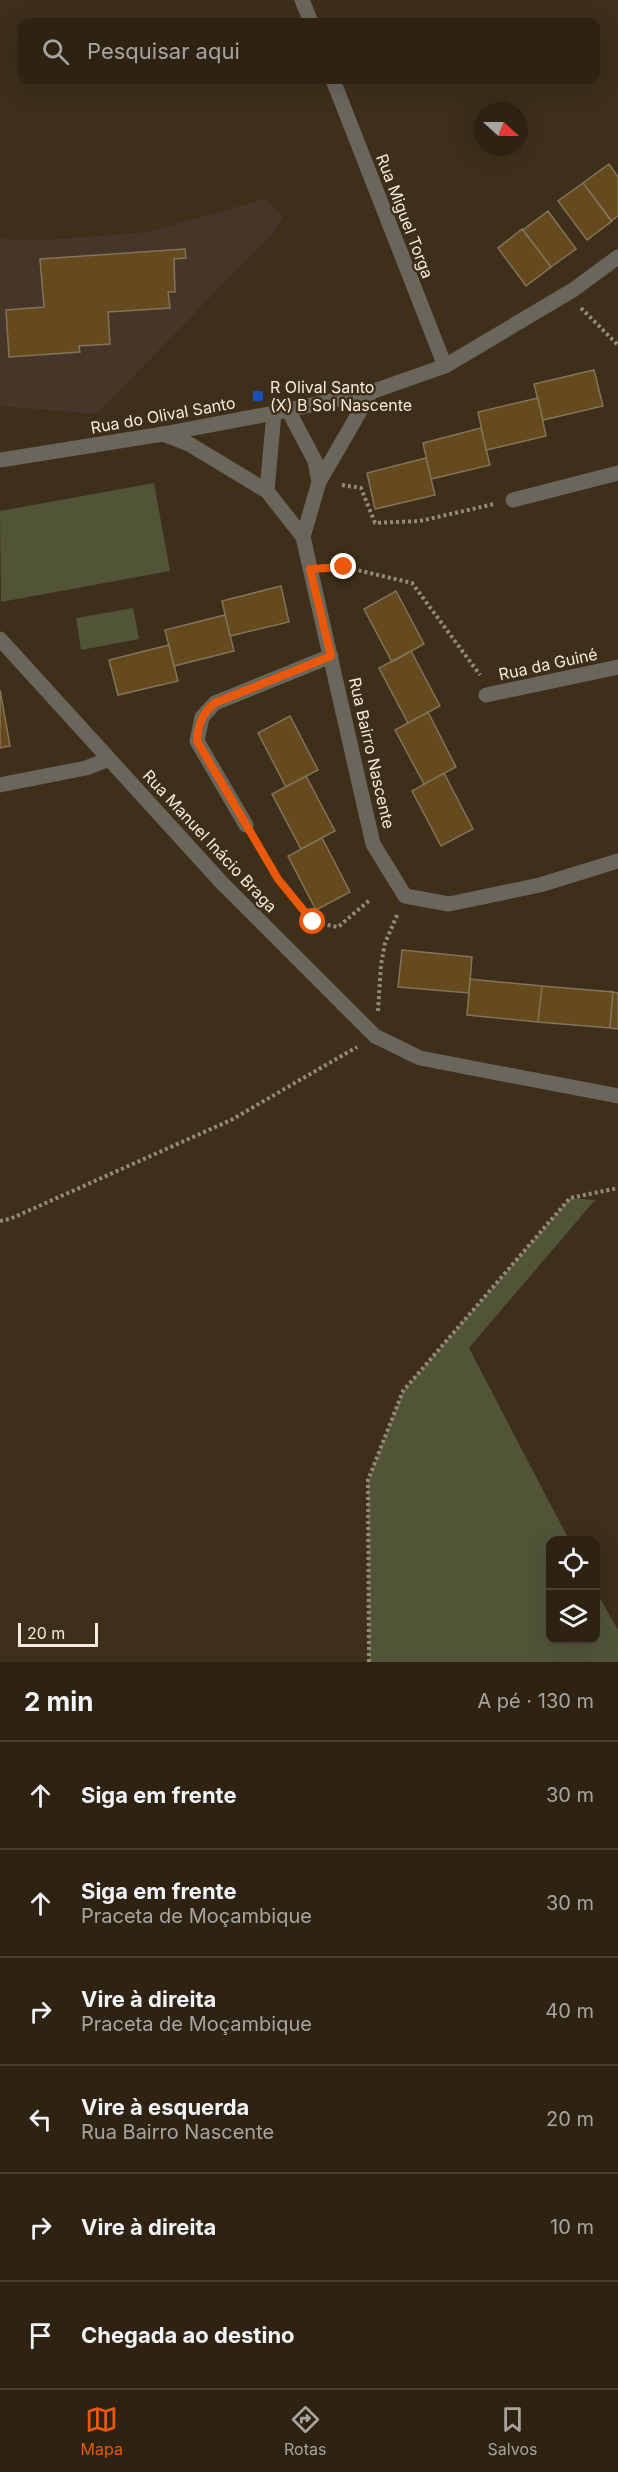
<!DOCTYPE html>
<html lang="pt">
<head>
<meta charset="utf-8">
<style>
  :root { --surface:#2e2313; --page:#362b1c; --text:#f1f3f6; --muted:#a7a4a0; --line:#494033; --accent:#ea580c }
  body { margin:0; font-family:Inter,sans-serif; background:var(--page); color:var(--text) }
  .controls { position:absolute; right:18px; bottom:18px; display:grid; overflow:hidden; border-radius:12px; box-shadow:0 6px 24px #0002 }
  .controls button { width:54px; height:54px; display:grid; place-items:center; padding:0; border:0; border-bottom:2px solid var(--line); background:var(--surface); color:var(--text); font:30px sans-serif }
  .compass { position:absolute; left:474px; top:102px; width:54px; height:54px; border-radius:50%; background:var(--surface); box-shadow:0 6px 24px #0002; rotate:111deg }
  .scale { position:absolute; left:18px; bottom:15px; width:80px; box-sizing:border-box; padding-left:6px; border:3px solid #f4ebde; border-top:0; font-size:16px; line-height:21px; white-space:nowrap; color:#f4ebde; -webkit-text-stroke:4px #3d2f19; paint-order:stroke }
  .stop { position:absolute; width:18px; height:18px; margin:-14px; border:4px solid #ea580c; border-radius:50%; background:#fff }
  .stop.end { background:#ea580c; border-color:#fff; box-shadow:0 2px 6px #0008 }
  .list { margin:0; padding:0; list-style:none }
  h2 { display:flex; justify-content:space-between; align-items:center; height:78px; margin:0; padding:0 24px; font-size:26px }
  h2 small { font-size:20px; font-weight:400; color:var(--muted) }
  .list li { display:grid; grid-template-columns:39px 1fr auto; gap:18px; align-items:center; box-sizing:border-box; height:108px; padding:0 24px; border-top:2px solid var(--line) }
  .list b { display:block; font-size:22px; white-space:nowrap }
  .list p { margin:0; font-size:20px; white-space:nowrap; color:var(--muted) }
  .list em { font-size:20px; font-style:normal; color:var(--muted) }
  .icon { flex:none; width:33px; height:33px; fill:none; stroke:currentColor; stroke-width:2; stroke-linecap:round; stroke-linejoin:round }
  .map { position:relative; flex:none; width:618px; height:1662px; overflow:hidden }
  .search { position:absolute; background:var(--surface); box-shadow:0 6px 24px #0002; left:18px; right:18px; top:18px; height:66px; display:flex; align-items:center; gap:15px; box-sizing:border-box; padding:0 21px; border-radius:12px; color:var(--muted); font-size:22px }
  .sheet { height:726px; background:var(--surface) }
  nav { display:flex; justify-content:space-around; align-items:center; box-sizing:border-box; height:84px; border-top:2px solid var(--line); background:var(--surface); font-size:16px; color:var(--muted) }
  nav a { display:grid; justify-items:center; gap:3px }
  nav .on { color:var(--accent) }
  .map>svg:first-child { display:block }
  .education { fill:#453629 }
  .green { fill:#515437 }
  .building { fill:#644a1d; stroke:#83735b; stroke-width:1.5 }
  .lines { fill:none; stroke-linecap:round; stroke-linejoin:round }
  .path { stroke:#958a78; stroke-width:4; stroke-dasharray:3 3; stroke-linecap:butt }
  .minor { stroke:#6a665b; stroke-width:15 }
  .tertiary { stroke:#6a665b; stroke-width:15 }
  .route { stroke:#ea580c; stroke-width:8 }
  .transit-dot { fill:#1a4fb4; stroke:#3d2f19; stroke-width:2 }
  .labels { text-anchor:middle; stroke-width:5; stroke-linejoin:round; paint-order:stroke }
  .street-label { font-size:16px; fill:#f4ebde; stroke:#3d2f19 }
  .poi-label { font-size:16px; fill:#f4ebde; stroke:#3d2f19; text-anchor:start }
</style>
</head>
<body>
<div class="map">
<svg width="618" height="1662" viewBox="0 0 618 1662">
  <rect width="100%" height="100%" fill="#3d2f19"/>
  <path class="education" d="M265,199L283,218L275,230L97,414L0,406V239L46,240L148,232Z"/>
  <path class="green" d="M154,483L170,571L1,602L0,511Z
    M133,608L139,639L81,650L76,618Z
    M570,1198L595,1200L469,1348L569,1540H550V1640H596V1591L618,1630V1662H369L368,1480L403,1391Z"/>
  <path class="building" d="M609,164L618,177V216L611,221L583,183Z
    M583,183L612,221L587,240L558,201Z
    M548,211L576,249L551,267L523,230Z
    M522,229L551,267L526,286L498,248Z
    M185,249L186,258L174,259L175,292H168L170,308L108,312L110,344L79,346L80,352L9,357L6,310L44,307L40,259Z
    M594,370L603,406L543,420L534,384Z
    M538,398L546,436L486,450L478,412Z
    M481,428L490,465L431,479L423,443Z
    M426,458L435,495L375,509L367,473Z
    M281,586L289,622L230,636L222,601Z
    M396,591L424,644L392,662L364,609Z
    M225,615L234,651L174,666L165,630Z
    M169,645L178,681L118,695L109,660Z
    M411,651L440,706L408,723L379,668Z
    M0,690L10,746L0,748Z
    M428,712L456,767L424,784L395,730Z
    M290,716L318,770L286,787L258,733Z
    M444,773L473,829L441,846L412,791Z
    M306,776L335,831L301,849L272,794Z
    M322,838L350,892L316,910L288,856Z
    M402,950L472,957L469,993L398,987Z
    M470,979L542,986L538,1022L467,1015Z
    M542,986L613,992L610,1028L538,1022Z
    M613,992L618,993V1029L610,1028Z"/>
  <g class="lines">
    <path class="path" d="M581,308L618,345
      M342,485L361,488L375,523L420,521L494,504
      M329,568L344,567L412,583L480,675
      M255,842L277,879L313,922L338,927L371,899
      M378,1011L381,965L385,943L398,913
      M0,1221L10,1219L231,1120L357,1047
      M369,1662L368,1480L403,1391L570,1198L618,1188"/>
    <path class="minor" d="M302,0L311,22
      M333,80L445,366
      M288,410L315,461L319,482L303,537
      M163,434L189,444L267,491L303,537L373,844L405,896L449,904L540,885L618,861
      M319,482L371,392
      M267,491L274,413
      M513,500L618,473
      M0,639L222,883L375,1036L420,1058L618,1096
      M486,695L618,667
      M0,785L86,768L109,759
      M246,825L197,741L202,717L215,703L331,656"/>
    <path class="tertiary" d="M0,460L163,434L274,413L371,392L445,366L573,290L618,257"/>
  </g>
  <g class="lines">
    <path class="route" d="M313,922L278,879L197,741C198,725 202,713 215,703L331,656L310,569L344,567"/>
  </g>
  <rect class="transit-dot" x="252" y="390" width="12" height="12" rx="3"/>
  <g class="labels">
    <g class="street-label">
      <text transform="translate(405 216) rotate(69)" y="6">Rua Miguel Torga</text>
      <text transform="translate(163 415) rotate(-10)" y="6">Rua do Olival Santo</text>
      <text transform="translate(548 664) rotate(-12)" y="6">Rua da Guiné</text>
      <text transform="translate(372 753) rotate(77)" y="6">Rua Bairro Nascente</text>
      <text transform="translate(210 841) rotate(47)" y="6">Rua Manuel Inácio Braga</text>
    </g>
    <g class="poi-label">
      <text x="270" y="393">R Olival Santo<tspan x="270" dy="18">(X) B Sol Nascente</tspan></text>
    </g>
  </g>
</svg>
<div class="controls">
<button><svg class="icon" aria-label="locate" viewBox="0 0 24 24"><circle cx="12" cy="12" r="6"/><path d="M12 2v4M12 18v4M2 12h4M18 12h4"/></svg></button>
<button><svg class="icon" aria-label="layers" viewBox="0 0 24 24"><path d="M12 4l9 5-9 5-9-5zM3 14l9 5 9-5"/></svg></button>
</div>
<svg class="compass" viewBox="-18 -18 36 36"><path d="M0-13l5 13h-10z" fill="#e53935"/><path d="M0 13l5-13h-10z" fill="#a7a4a0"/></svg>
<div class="scale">20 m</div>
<div class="stop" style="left:313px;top:922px"></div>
<div class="stop end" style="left:344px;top:567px"></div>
<div class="search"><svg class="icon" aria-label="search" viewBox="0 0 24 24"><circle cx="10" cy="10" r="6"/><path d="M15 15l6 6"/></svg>Pesquisar aqui</div>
</div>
<section class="sheet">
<h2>2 min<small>A pé · 130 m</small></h2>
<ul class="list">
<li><svg class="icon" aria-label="ahead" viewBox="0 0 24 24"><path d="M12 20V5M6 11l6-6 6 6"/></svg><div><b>Siga em frente</b></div><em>30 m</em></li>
<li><svg class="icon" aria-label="ahead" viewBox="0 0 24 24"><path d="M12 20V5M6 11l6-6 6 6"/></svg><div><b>Siga em frente</b><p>Praceta de Moçambique</p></div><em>30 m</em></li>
<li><svg class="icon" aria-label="right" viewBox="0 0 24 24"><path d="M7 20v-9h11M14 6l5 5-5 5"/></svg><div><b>Vire à direita</b><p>Praceta de Moçambique</p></div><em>40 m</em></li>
<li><svg class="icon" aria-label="left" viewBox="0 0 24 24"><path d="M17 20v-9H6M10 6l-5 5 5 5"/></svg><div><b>Vire à esquerda</b><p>Rua Bairro Nascente</p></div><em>20 m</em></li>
<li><svg class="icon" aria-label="right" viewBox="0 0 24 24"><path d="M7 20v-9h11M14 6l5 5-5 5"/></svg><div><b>Vire à direita</b></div><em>10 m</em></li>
<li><svg class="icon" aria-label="arrive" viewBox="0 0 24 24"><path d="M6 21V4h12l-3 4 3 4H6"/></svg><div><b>Chegada ao destino</b></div></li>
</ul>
</section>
<nav>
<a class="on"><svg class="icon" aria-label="map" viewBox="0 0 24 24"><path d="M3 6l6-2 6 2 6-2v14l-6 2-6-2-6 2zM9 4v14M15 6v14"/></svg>Mapa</a>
<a><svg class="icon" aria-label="directions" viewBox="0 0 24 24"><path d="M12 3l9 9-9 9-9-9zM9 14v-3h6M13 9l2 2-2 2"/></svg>Rotas</a>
<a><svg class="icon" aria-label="saved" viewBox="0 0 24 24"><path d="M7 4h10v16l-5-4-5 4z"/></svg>Salvos</a>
</nav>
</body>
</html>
